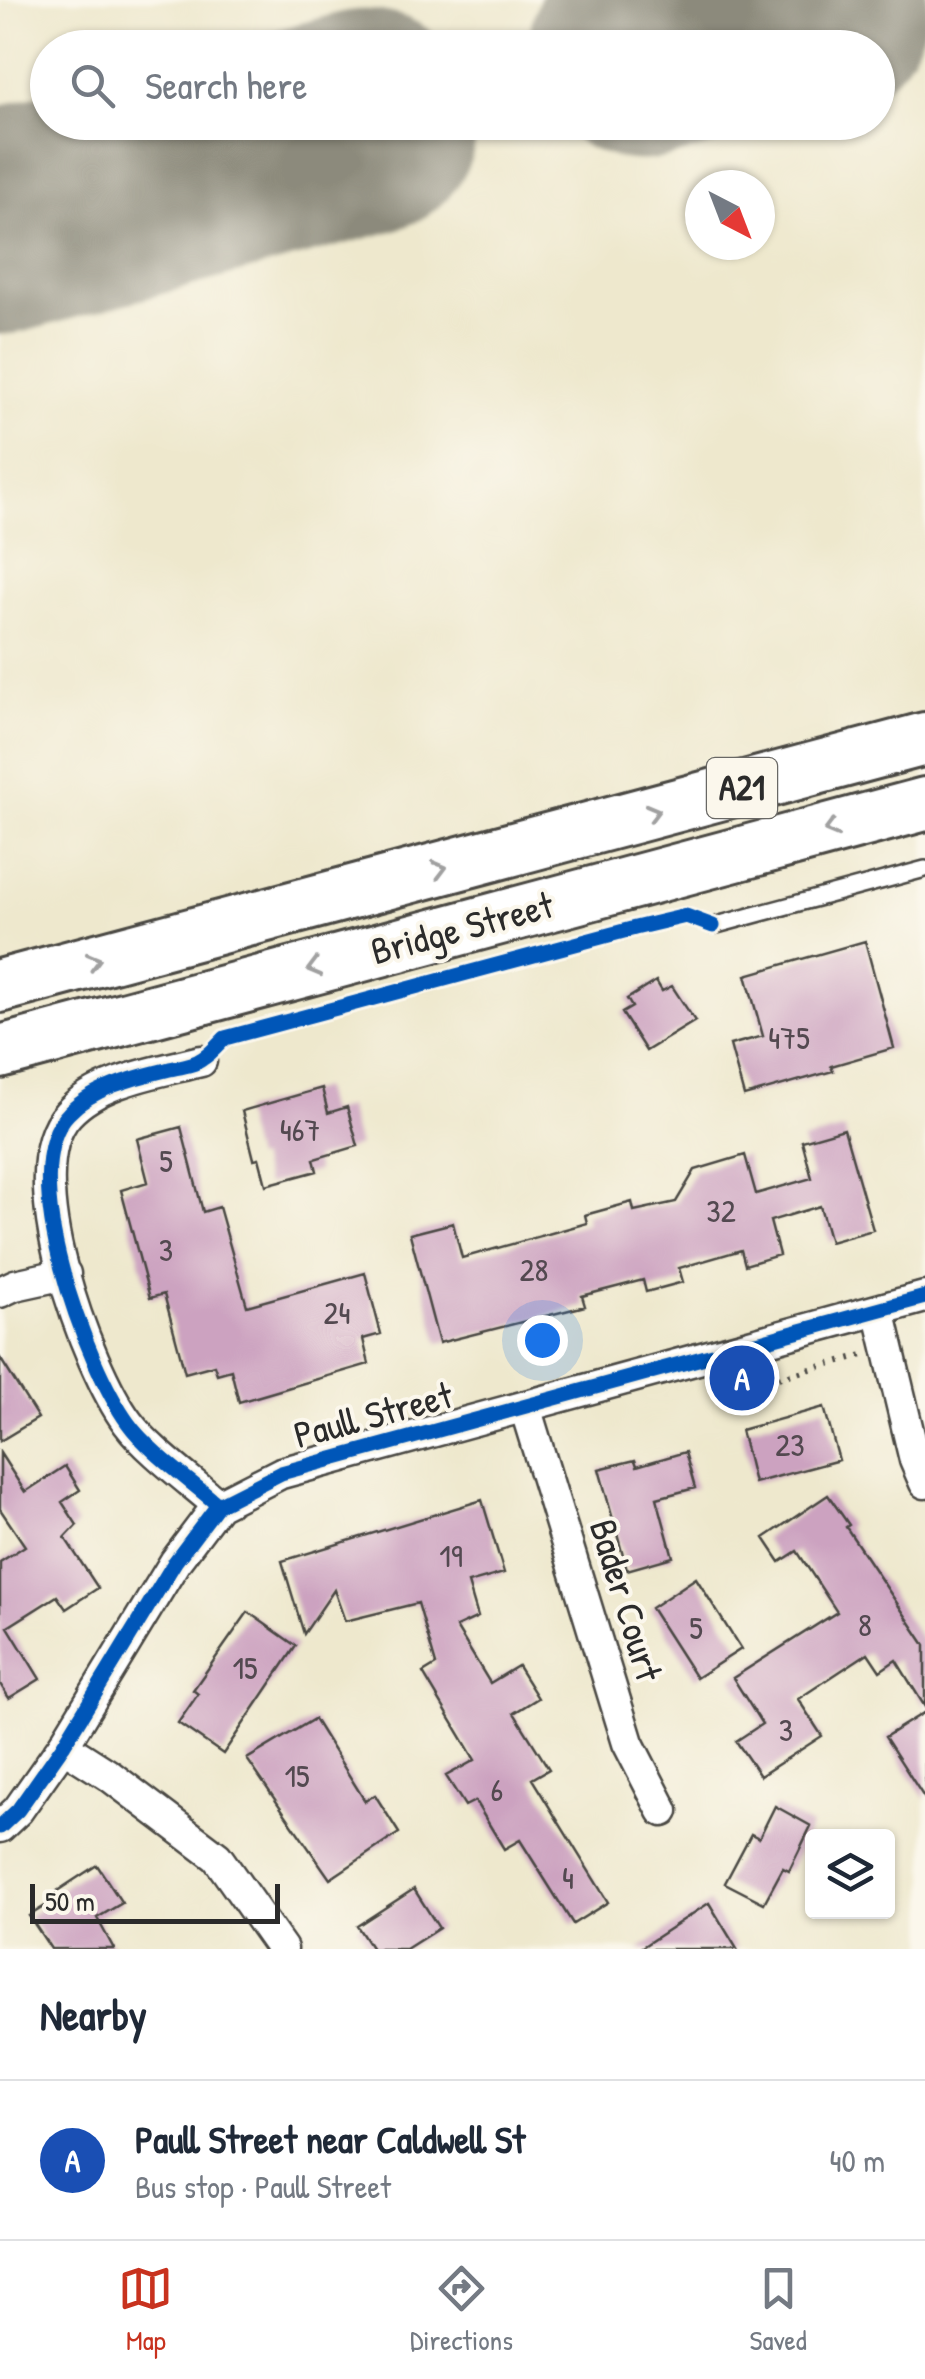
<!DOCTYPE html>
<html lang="en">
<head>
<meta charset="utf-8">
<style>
  :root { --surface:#fff; --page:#f6f6f7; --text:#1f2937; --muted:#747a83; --line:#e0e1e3; --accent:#c8321e }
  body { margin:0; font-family:"Patrick Hand",sans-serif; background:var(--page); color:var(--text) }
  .controls { position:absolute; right:30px; bottom:30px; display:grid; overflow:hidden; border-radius:10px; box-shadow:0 2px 8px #0004 }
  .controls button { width:90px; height:90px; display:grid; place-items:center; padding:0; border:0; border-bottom:2px solid var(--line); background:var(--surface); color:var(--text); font:50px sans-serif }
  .compass { position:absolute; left:685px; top:170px; width:90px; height:90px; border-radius:50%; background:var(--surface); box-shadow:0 2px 8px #0004; rotate:138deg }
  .scale { position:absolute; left:30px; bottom:25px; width:250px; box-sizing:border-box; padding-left:10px; border:5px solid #2b2b2b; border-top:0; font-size:28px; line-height:35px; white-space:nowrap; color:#2b2b2b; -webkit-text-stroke:8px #fbf7ec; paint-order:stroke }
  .you { position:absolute; left:542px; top:1340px; width:35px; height:35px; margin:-25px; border:8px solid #fff; border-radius:50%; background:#1a73e8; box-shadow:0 0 0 15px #1a73e833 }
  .badge { display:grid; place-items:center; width:65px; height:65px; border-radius:50%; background:var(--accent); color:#fff; font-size:32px; font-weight:700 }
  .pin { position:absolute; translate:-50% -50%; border:5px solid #fff; box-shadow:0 2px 10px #0006 }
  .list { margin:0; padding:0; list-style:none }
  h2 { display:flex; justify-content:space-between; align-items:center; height:130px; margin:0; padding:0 40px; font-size:42px }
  h2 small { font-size:32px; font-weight:400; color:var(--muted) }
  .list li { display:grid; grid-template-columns:65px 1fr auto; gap:30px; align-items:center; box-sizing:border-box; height:160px; padding:0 40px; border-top:2px solid var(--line) }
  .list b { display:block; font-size:38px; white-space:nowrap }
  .list p { margin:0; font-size:32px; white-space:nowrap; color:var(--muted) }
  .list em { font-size:32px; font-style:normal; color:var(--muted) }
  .icon { flex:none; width:55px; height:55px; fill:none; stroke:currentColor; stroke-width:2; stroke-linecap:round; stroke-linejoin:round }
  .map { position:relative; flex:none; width:925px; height:1949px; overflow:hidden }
  .search { position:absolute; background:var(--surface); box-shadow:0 2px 8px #0004; left:30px; right:30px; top:30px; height:110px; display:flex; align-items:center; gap:25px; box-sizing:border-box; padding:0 35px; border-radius:55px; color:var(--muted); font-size:38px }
  .sheet { height:290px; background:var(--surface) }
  nav { display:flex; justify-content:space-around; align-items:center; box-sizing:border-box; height:140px; border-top:2px solid var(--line); background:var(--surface); font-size:28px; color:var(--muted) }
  nav a { display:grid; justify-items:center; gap:5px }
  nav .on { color:var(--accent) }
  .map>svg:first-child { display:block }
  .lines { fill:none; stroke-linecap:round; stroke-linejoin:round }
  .runway { stroke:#8c8a7c; stroke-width:225 }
  .building { fill:#cca2c0 }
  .service-casing { stroke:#484743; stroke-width:20 }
  .minor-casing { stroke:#484743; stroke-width:35 }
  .trunk-casing { stroke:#484743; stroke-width:58 }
  .path { stroke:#484743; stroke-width:6; stroke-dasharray:2.5 8; stroke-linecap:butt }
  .service { stroke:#fff; stroke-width:15 }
  .minor { stroke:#fff; stroke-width:30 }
  .trunk { stroke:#fff; stroke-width:52 }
  .cycleway-casing { stroke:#fbf7ec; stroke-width:21 }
  .cycleway { stroke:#0057b8; stroke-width:15 }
  .oneway { stroke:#a0a0a0 }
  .labels { text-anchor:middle; stroke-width:8; stroke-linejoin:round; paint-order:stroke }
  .number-label { font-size:32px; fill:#534950 }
  .shield { fill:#fbf7ec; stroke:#696865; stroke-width:2.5 }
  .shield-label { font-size:35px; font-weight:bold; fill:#2b2b2b }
  .street-label { font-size:38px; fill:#2b2b2b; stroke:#fbf7ec }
</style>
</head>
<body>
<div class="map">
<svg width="925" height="1949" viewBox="0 0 925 1949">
  <rect width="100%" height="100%" fill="#fbf7ec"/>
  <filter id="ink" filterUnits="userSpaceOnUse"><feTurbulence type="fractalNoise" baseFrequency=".01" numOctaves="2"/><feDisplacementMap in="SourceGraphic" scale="20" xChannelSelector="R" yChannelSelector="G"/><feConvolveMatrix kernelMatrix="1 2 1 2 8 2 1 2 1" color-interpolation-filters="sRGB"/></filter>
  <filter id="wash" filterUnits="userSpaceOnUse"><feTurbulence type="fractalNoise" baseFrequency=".0048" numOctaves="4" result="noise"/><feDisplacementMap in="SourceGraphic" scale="40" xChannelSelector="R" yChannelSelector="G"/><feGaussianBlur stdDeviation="2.25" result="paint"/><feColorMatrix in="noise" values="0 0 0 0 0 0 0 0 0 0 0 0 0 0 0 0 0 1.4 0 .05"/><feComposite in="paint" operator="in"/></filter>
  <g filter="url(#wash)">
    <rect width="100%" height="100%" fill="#eee8cd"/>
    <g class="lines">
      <path class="runway" d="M641,48L816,0
        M0,222L365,122"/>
    </g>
    <g id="blocks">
      <path class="building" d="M865,941L894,1048L831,1066L833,1071L744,1096L730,1045L763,1036L746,975Z
        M656,981L662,991L672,986L695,1021L646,1051L622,1013L632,1007L627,999Z
        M322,1088L328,1113L347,1107L358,1146L314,1159L317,1171L266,1185L259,1158L254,1159L242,1111Z
        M181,1127L203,1212L219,1207L247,1306L365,1273L381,1334L363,1339L369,1364L239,1402L231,1370L217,1374L214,1365L185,1373L164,1294L150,1298L121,1190L148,1182L137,1139Z
        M844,1129L873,1230L830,1242L820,1206L770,1221L779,1255L745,1265L741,1250L679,1268L683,1282L646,1292L643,1280L582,1296L585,1306L439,1343L410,1234L453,1223L462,1258L587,1223L585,1215L632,1202L634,1211L676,1202L695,1170L745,1155L756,1194L812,1178L802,1141Z
        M0,1358L38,1418L0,1441Z
        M824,1407L839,1460L754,1483L741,1430Z
        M685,1452L695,1488L657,1498L673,1557L627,1570L599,1469L635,1460L637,1466Z
        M0,1453L25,1492L65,1466L80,1490L62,1502L77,1525L65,1538L98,1588L66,1609L57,1596L8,1627L40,1679L9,1698L0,1684V1562L25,1546L0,1509Z
        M828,1495L849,1525L846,1527L925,1645V1707L896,1660L880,1671L868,1653L798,1699L822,1736L760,1776L736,1741L762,1724L733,1678L837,1612L797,1551L780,1562L764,1538Z
        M482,1500L504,1573L468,1583L478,1617L456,1627L490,1683L518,1666L538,1698L514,1713L549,1769L532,1779L608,1902L573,1924L520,1840L504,1849L475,1801L465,1806L446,1776L475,1760L423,1673L436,1665L418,1603L345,1621L334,1590L304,1634L282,1561Z
        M696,1578L741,1649L696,1678L651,1608Z
        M248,1612L296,1646L223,1754L178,1723L198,1694L193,1690Z
        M925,1712V1799L885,1737Z
        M314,1719L365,1801L375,1795L399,1833L330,1879L247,1759Z
        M775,1806L811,1826L789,1871L783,1868L764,1903L725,1883L751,1834L759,1838Z
        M97,1865L122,1903L97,1918L114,1949H51L29,1916L58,1898L54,1893Z
        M414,1889L439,1928L406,1949H372L357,1926Z
        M709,1903L737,1949H639Z"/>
    </g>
  </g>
  <g filter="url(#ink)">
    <use href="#blocks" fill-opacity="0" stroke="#484743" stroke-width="2.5"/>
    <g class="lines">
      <defs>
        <path id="service" d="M713,926L925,869"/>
        <path id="minor" d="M201,1061C158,1072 99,1080 68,1114C14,1172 87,1368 128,1423C148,1450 192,1482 218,1505
          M0,1292L15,1285L65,1274
          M879,1310L915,1460L925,1483
          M525,1407L628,1743L663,1811
          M63,1746L110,1776L217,1857L282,1949
          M0,1827L18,1810L63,1746L175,1562L218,1505L281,1473L925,1297"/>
        <path id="trunk" d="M0,986L925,739
          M0,1052L925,804"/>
      </defs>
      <use href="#service" class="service-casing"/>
      <use href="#minor" class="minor-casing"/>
      <use href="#trunk" class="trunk-casing"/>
      <path class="path" d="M748,1386L863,1355"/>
      <use href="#service" class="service"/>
      <use href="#minor" class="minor"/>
      <use href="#trunk" class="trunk"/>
      <defs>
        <path id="cycleway" d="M218,1505C192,1482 147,1450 128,1423C87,1367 12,1169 69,1113C93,1088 133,1078 166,1070C177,1067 193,1066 202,1059C211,1054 218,1045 225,1038L635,928L686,916L713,926
          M0,1827L18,1810L63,1746L175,1562L218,1505L281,1473L925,1297"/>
      </defs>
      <use href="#cycleway" class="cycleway-casing"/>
      <use href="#cycleway" class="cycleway"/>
    </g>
    <defs><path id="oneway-chevron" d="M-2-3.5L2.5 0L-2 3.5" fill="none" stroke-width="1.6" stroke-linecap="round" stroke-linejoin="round" transform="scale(2.5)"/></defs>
    <g class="oneway">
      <use href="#oneway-chevron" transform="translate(653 812) rotate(-15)"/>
      <use href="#oneway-chevron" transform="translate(831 829) rotate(165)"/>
      <use href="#oneway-chevron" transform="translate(440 869) rotate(-15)"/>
      <use href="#oneway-chevron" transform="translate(94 961) rotate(-15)"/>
      <use href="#oneway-chevron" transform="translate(314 968) rotate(165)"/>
    </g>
  </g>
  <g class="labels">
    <g class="number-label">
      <text x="789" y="1049">475</text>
      <text x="300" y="1141">467</text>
      <text x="166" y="1172">5</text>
      <text x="721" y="1222">32</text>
      <text x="166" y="1261">3</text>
      <text x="534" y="1281">28</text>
      <text x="337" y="1324">24</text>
      <text x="790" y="1456">23</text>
      <text x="451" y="1567">19</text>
      <text x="865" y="1636">8</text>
      <text x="696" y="1639">5</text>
      <text x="245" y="1679">15</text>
      <text x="786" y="1741">3</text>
      <text x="297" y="1787">15</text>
      <text x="497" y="1801">6</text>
      <text x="568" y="1889">4</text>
    </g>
    <rect class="shield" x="707" y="758" width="70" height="60" rx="8"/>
    <g class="shield-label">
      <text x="742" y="800">A21</text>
    </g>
    <g class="street-label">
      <text transform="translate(462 928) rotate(-15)" y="13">Bridge Street</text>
      <text transform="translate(373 1415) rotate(-15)" y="13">Paull Street</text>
      <text transform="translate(626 1600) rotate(73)" y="13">Bader Court</text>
    </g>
  </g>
</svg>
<div class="controls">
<button><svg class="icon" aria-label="layers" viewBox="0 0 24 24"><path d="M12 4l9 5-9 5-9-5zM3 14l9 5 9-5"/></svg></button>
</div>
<svg class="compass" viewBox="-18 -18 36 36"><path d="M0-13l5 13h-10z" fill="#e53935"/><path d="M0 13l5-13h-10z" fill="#747a83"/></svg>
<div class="scale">50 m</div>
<div class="you"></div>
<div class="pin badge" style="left:742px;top:1378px;background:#1a4fb4">A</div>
<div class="search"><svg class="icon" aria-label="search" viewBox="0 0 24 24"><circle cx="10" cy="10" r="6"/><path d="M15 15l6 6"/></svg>Search here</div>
</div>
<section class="sheet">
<h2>Nearby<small></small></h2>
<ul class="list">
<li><span class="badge" style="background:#1a4fb4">A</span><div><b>Paull Street near Caldwell St</b><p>Bus stop · Paull Street</p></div><em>40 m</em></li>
</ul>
</section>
<nav>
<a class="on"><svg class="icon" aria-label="map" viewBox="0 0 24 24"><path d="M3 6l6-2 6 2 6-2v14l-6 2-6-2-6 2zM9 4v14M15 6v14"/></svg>Map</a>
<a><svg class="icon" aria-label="directions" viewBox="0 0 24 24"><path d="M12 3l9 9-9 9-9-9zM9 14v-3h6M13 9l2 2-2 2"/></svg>Directions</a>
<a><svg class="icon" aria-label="saved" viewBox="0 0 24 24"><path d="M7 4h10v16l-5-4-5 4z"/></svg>Saved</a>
</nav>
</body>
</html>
